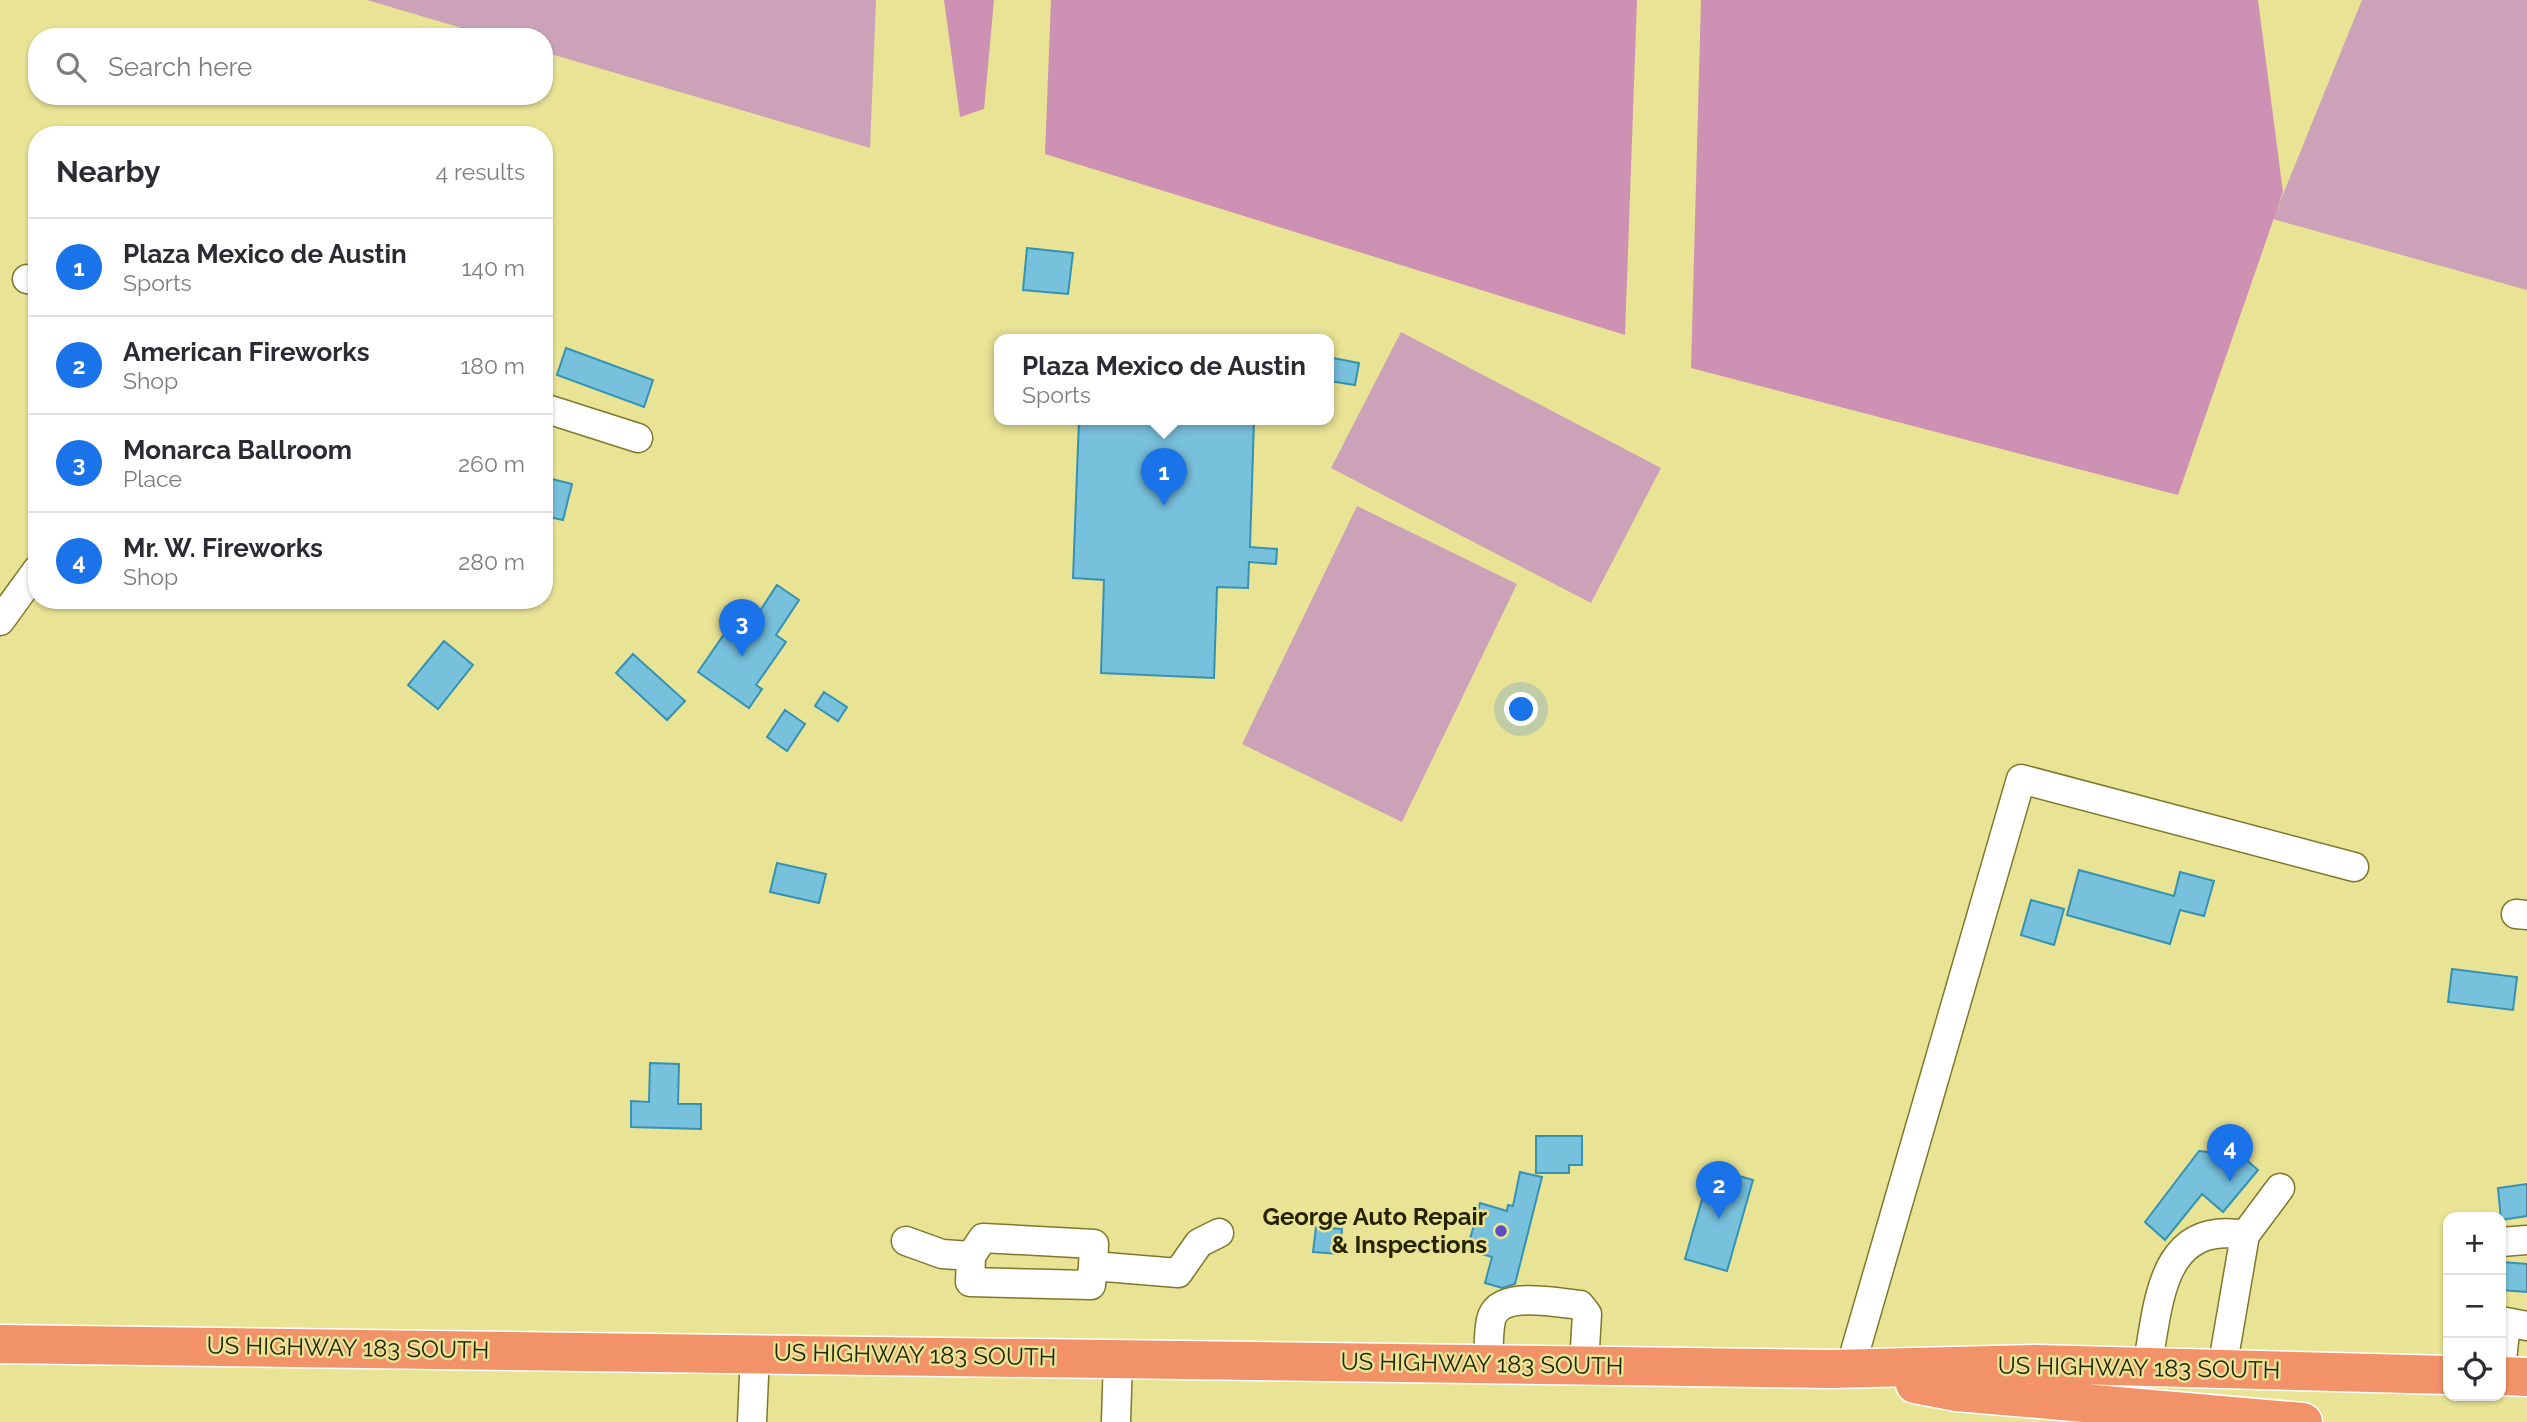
<!DOCTYPE html>
<html lang="en">
<head>
<meta charset="utf-8">
<style>
  :root { --surface:#fff; --page:#f2f2f3; --text:#2b2b33; --muted:#7c7c81; --line:#e1e1e2; --accent:#1a73e8 }
  body { margin:0; font-family:Raleway,sans-serif; background:var(--page); color:var(--text) }
  .controls { position:absolute; right:21px; bottom:21px; display:grid; overflow:hidden; border-radius:14px; box-shadow:0 2px 5px #0004 }
  .controls button { width:63px; height:63px; display:grid; place-items:center; padding:0; border:0; border-bottom:2px solid var(--line); background:var(--surface); color:var(--text); font:35px sans-serif }
  .you { position:absolute; left:1522px; top:710px; width:24px; height:24px; margin:-18px; border:5px solid #fff; border-radius:50%; background:#1a73e8; box-shadow:0 0 0 10px #1a73e833 }
  .badge { display:grid; place-items:center; width:46px; height:46px; border-radius:50%; background:var(--accent); color:#fff; font-size:23px; font-weight:700 }
  .pin { position:absolute; translate:-50% -58px; filter:drop-shadow(0 2px 4px #0008) }
  .pin::after { content:''; position:absolute; top:37px; width:24px; height:21px; background:inherit; clip-path:polygon(0 0,100% 0,50% 100%) }
  .popup { position:absolute; left:994px; top:334px; width:340px; height:91px; box-sizing:border-box; display:grid; place-content:center; border-radius:14px; background:var(--surface); filter:drop-shadow(0 2px 5px #0005); font-size:23px; white-space:nowrap; color:var(--muted) }
  .popup b { font-size:26px; color:var(--text) }
  .popup::after { content:''; position:absolute; left:50%; top:100%; margin-left:-14px; border:14px solid transparent; border-top-color:var(--surface) }
  .list { margin:0; padding:0; list-style:none }
  h2 { display:flex; justify-content:space-between; align-items:center; height:91px; margin:0; padding:0 28px; font-size:30px }
  h2 small { font-size:23px; font-weight:400; color:var(--muted) }
  .list li { display:grid; grid-template-columns:46px 1fr auto; gap:21px; align-items:center; box-sizing:border-box; height:98px; padding:0 28px; border-top:2px solid var(--line) }
  .list b { display:block; font-size:26px; white-space:nowrap }
  .list p { margin:0; font-size:23px; white-space:nowrap; color:var(--muted) }
  .list em { font-size:23px; font-style:normal; color:var(--muted) }
  .icon { flex:none; width:38px; height:38px; fill:none; stroke:currentColor; stroke-width:2; stroke-linecap:round; stroke-linejoin:round }
  .map { position:relative; flex:none; width:2527px; height:1422px; overflow:hidden }
  .search { position:absolute; background:var(--surface); box-shadow:0 2px 5px #0004; left:28px; top:28px; width:525px; height:77px; display:flex; align-items:center; gap:18px; box-sizing:border-box; padding:0 24px; border-radius:28px; color:var(--muted); font-size:26px }
  .panel { position:absolute; background:var(--surface); box-shadow:0 2px 5px #0004; left:28px; top:126px; width:525px; height:483px; border-radius:28px }
  .map>svg:first-child { display:block }
  .green { fill:#cca2b9 }
  .forest { fill:#cc91b3 }
  .building { fill:#78c1dd; stroke:#3592b1; stroke-width:2 }
  .lines { fill:none; stroke-linecap:round; stroke-linejoin:round }
  .minor-casing { stroke:#7f782c; stroke-width:31 }
  .highway-casing { stroke:#fff; stroke-width:41 }
  .minor { stroke:#fff; stroke-width:28 }
  .highway { stroke:#f29268; stroke-width:38 }
  .poi-dot { fill:#5c4bc3; stroke:#e9e396; stroke-width:2.5 }
  .labels { text-anchor:middle; stroke-width:5; stroke-linejoin:round; paint-order:stroke }
  .poi-label { font-size:24px; font-weight:bold; fill:#262303; stroke:#e9e396; text-anchor:end }
  .street-label { font-size:24px; fill:#262303; stroke:#e9e396 }
</style>
</head>
<body>
<div class="map">
<svg width="2527" height="1422" viewBox="0 0 2527 1422">
  <rect width="100%" height="100%" fill="#e9e396"/>
  <path class="green" d="M367,0H876L870,148L544,52V37H492Z
    M2362,0H2527V290L2273,219Z
    M1401,332L1661,468L1591,603L1331,468Z
    M1357,506L1517,584L1402,822L1242,744Z"/>
  <path class="forest" d="M944,0H994L984,109L960,117Z
    M1051,0H1637L1625,335L1045,154Z
    M1701,0H2258L2283,192L2178,495L1691,368Z"/>
  <path class="building" d="M1027,248L1073,253L1068,294L1023,290Z
    M566,348L653,380L644,407L557,375Z
    M1333,358L1359,363L1355,385L1329,381Z
    M1079,420H1254L1250,547L1277,549L1276,564L1249,562L1248,588L1217,587L1214,678L1101,673L1104,580L1073,578Z
    M544,477L572,484L563,520L544,516Z
    M777,585L799,600L776,635L786,642L756,685L762,689L749,708L698,672L740,611L754,620Z
    M444,641L473,665L438,709L408,685Z
    M633,654L685,701L667,720L616,673Z
    M824,692L847,707L838,721L815,706Z
    M785,710L805,724L787,751L767,737Z
    M777,863L826,874L819,903L770,892Z
    M2079,870L2174,896L2180,872L2214,881L2204,916L2180,910L2170,944L2067,915Z
    M2031,900L2064,909L2054,945L2021,935Z
    M2452,969L2517,977L2513,1010L2448,1002Z
    M650,1063L679,1064L678,1104H701V1129L631,1127V1101L649,1102Z
    M1536,1136H1582V1165H1569V1173H1536Z
    M2199,1151L2242,1156L2258,1170L2223,1212L2202,1194L2165,1240L2145,1222Z
    M1711,1168L1753,1180L1727,1271L1685,1259Z
    M1520,1172L1542,1177L1515,1284L1502,1288L1485,1283L1492,1257L1467,1250L1480,1203L1507,1211L1508,1205L1513,1206Z
    M2527,1184V1216L2501,1220L2498,1188Z
    M1316,1227L1342,1229L1340,1254L1313,1252Z
    M2503,1262L2527,1264V1292L2501,1290Z"/>
  <g class="lines">
    <defs>
      <path id="minor" d="M27,279L37,280
        M544,408L638,438
        M0,621L37,570
        M2516,914L2527,915
        M906,1241L942,1254L971,1256
        M2501,1242L2527,1240
        M1093,1266L1094,1244L983,1238L971,1256L970,1282L1091,1285L1093,1266L1178,1273L1199,1243L1219,1233
        M1488,1364C1489,1350 1488,1334 1491,1320C1498,1289 1557,1303 1580,1305L1587,1314L1584,1365
        M2147,1367C2159,1306 2159,1220 2245,1235
        M1850,1369L2021,779L2354,867
        M2222,1369L2245,1235L2280,1188
        M2501,1370L2506,1322L2527,1326
        M752,1422L755,1353
        M1116,1422L1118,1358"/>
      <path id="highway" d="M0,1344L1831,1369L2037,1364L2448,1375
        M2501,1376L2527,1377
        M1915,1384L1957,1392L2303,1422"/>
    </defs>
    <use href="#minor" class="minor-casing"/>
    <use href="#highway" class="highway-casing"/>
    <use href="#minor" class="minor"/>
    <use href="#highway" class="highway"/>
  </g>
  <circle class="poi-dot" cx="1501" cy="1231" r="7"/>
  <g class="labels">
    <g class="poi-label">
      <text x="1487" y="1225">George Auto Repair<tspan x="1487" dy="28">&amp; Inspections</tspan></text>
    </g>
    <g class="street-label">
      <text transform="translate(348 1348) rotate(1)" y="8">US HIGHWAY 183 SOUTH</text>
      <text transform="translate(915 1355) rotate(1)" y="8">US HIGHWAY 183 SOUTH</text>
      <text transform="translate(1482 1364) rotate(1)" y="8">US HIGHWAY 183 SOUTH</text>
      <text transform="translate(2139 1368) rotate(1)" y="8">US HIGHWAY 183 SOUTH</text>
    </g>
  </g>
</svg>
<div class="controls">
<button>+</button>
<button>−</button>
<button><svg class="icon" aria-label="locate" viewBox="0 0 24 24"><circle cx="12" cy="12" r="6"/><path d="M12 2v4M12 18v4M2 12h4M18 12h4"/></svg></button>
</div>
<div class="you"></div>
<div class="pin badge" style="left:1164px;top:506px">1</div>
<div class="popup"><b>Plaza Mexico de Austin</b>Sports</div>
<div class="pin badge" style="left:1719px;top:1219px">2</div>
<div class="pin badge" style="left:742px;top:657px">3</div>
<div class="pin badge" style="left:2230px;top:1182px">4</div>
<div class="search"><svg class="icon" aria-label="search" viewBox="0 0 24 24"><circle cx="10" cy="10" r="6"/><path d="M15 15l6 6"/></svg>Search here</div>
<section class="panel">
<h2>Nearby<small>4 results</small></h2>
<ul class="list">
<li><span class="badge">1</span><div><b>Plaza Mexico de Austin</b><p>Sports</p></div><em>140 m</em></li>
<li><span class="badge">2</span><div><b>American Fireworks</b><p>Shop</p></div><em>180 m</em></li>
<li><span class="badge">3</span><div><b>Monarca Ballroom</b><p>Place</p></div><em>260 m</em></li>
<li><span class="badge">4</span><div><b>Mr. W. Fireworks</b><p>Shop</p></div><em>280 m</em></li>
</ul>
</section>
</div>
</body>
</html>
